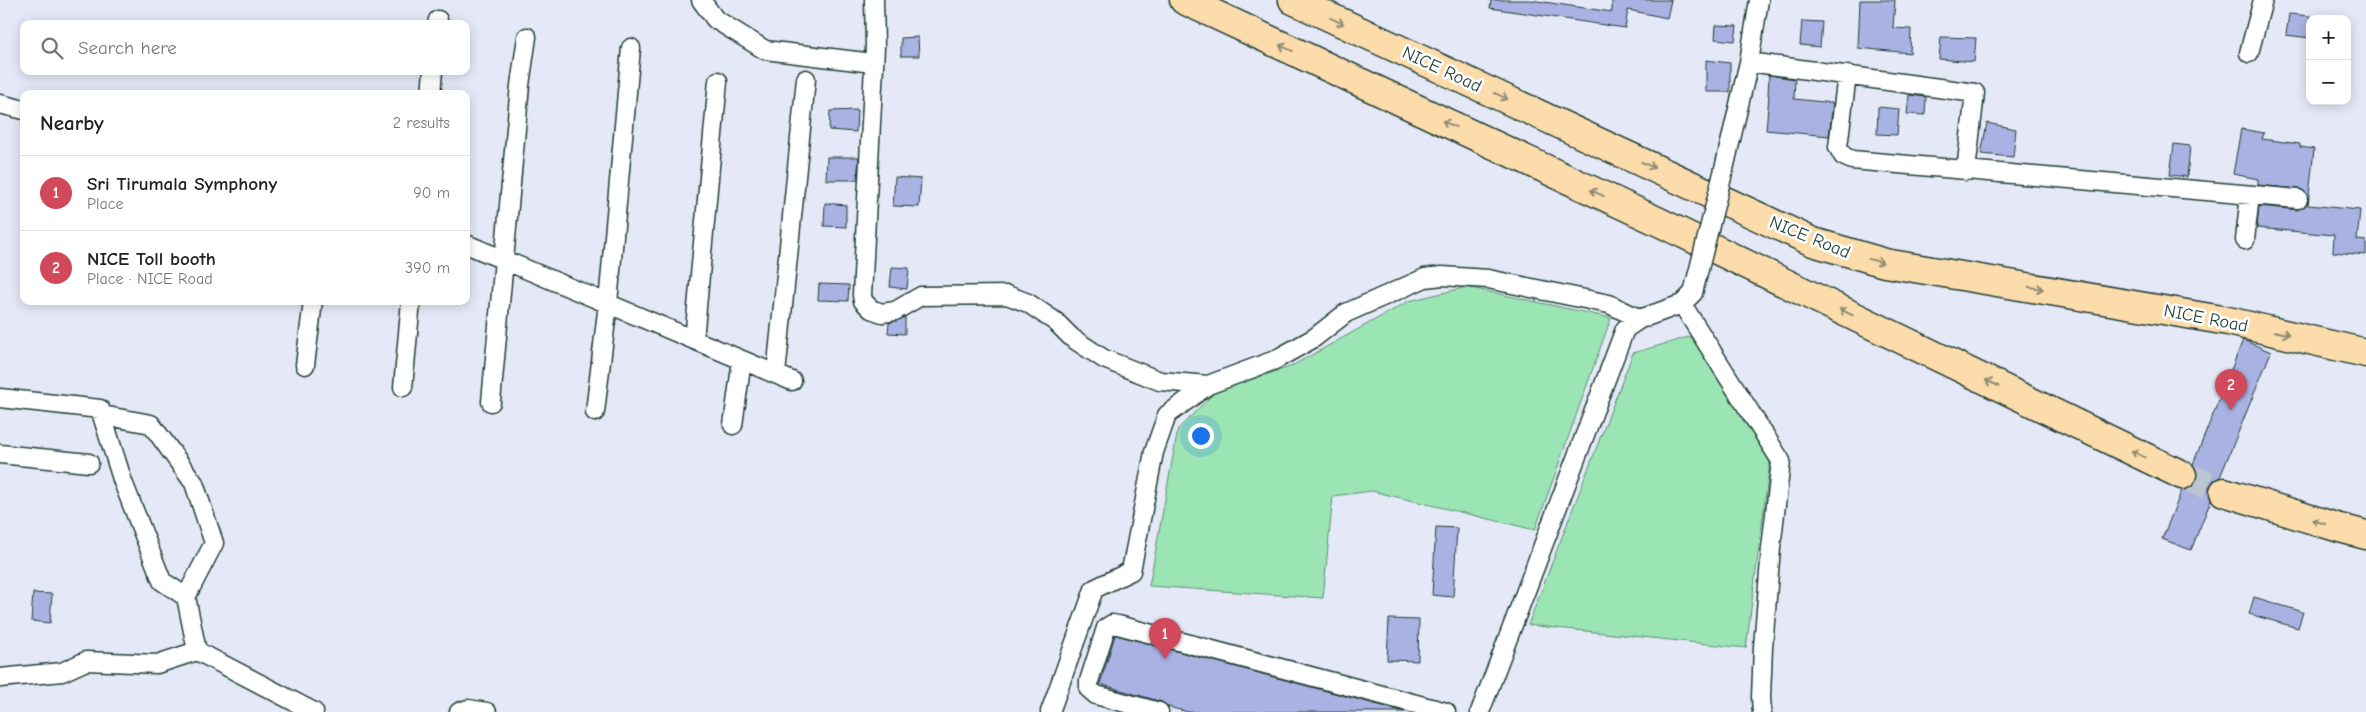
<!DOCTYPE html>
<html lang="en">
<head>
<meta charset="utf-8">
<style>
  :root { --surface:#fff; --page:#f6f6f6; --text:#202124; --muted:#757577; --line:#e0e0e0; --accent:#d1495b }
  body { margin:0; font-family:"Comic Neue",sans-serif; background:var(--page); color:var(--text) }
  .controls { position:absolute; right:15px; top:15px; display:grid; overflow:hidden; border-radius:10px; box-shadow:0 2px 12px #0003 }
  .controls button { width:45px; height:45px; display:grid; place-items:center; padding:0; border:0; border-bottom:1px solid var(--line); background:var(--surface); color:var(--text); font:25px sans-serif }
  .you { position:absolute; left:1200px; top:435px; width:18px; height:18px; margin:-12px; border:4px solid #fff; border-radius:50%; background:#1a73e8; box-shadow:0 0 0 8px #1a73e833 }
  .badge { display:grid; place-items:center; width:32px; height:32px; border-radius:50%; background:var(--accent); color:#fff; font-size:16px; font-weight:700 }
  .pin { position:absolute; translate:-50% -41px; filter:drop-shadow(0 1px 2px #0008) }
  .pin::after { content:''; position:absolute; top:26px; width:18px; height:15px; background:inherit; clip-path:polygon(0 0,100% 0,50% 100%) }
  .list { margin:0; padding:0; list-style:none }
  h2 { display:flex; justify-content:space-between; align-items:center; height:65px; margin:0; padding:0 20px; font-size:21px }
  h2 small { font-size:16px; font-weight:400; color:var(--muted) }
  .list li { display:grid; grid-template-columns:32px 1fr auto; gap:15px; align-items:center; box-sizing:border-box; height:75px; padding:0 20px; border-top:1px solid var(--line) }
  .list b { display:block; font-size:19px; white-space:nowrap }
  .list p { margin:0; font-size:16px; white-space:nowrap; color:var(--muted) }
  .list em { font-size:16px; font-style:normal; color:var(--muted) }
  .icon { flex:none; width:28px; height:28px; fill:none; stroke:currentColor; stroke-width:2; stroke-linecap:round; stroke-linejoin:round }
  .map { position:relative; flex:none; width:2366px; height:712px; overflow:hidden }
  .search { position:absolute; background:var(--surface); box-shadow:0 2px 12px #0003; left:20px; top:20px; width:450px; height:55px; display:flex; align-items:center; gap:12px; box-sizing:border-box; padding:0 18px; border-radius:10px; color:var(--muted); font-size:19px }
  .panel { position:absolute; background:var(--surface); box-shadow:0 2px 12px #0003; left:20px; top:90px; width:450px; height:215px; border-radius:10px }
  .map>svg:first-child { display:block }
  .green { fill:#9be4b3; stroke:#5d9074 }
  .building { fill:#a9b2e3; stroke:#1f3d34 }
  .lines { fill:none; stroke-linecap:round; stroke-linejoin:round }
  .highway-tunnel { stroke:#bdc6d0; stroke-width:28; stroke-dasharray:28 14; stroke-linecap:butt }
  .street-casing { stroke:#1f3d34; stroke-width:21 }
  .highway-casing { stroke:#1f3d34; stroke-width:31 }
  .street { stroke:#fff; stroke-width:18 }
  .highway { stroke:#fddcac; stroke-width:28 }
  .street-bridge-casing { stroke:#1f3d34; stroke-width:21; stroke-linecap:butt }
  .street-bridge { stroke:#fff; stroke-width:18 }
  .oneway { stroke:#8e8c70 }
  .labels { text-anchor:middle; stroke-width:5; stroke-linejoin:round; paint-order:stroke }
  .street-label { font-size:18px; fill:#1f3d34; stroke:#fff }
</style>
</head>
<body>
<div class="map">
<svg width="2366" height="712" viewBox="0 0 2366 712">
  <rect width="100%" height="100%" fill="#e5e8f7"/>
  <filter id="ink" filterUnits="userSpaceOnUse"><feTurbulence type="fractalNoise" baseFrequency=".02" numOctaves="2"/><feDisplacementMap in="SourceGraphic" scale="10" xChannelSelector="R" yChannelSelector="G"/><feConvolveMatrix kernelMatrix="1 2 1 2 8 2 1 2 1" color-interpolation-filters="sRGB"/></filter>
  <g filter="url(#ink)">
    <path class="green" d="M1467,287L1611,318L1535,530L1372,491L1333,496L1323,598L1149,586L1178,429L1217,390L1290,367L1409,301Z
      M1692,336L1770,462L1746,648L1528,625L1633,353Z"/>
    <path class="building" d="M1491,0H1530L1612,12V0H1671L1667,18L1628,10L1625,28L1490,8Z
      M1860,0H1895L1893,28L1911,29L1910,53L1858,48Z
      M2289,14L2310,16V38L2286,35Z
      M1802,21L1822,22L1820,47L1800,45Z
      M1716,25L1737,26L1735,41L1715,39Z
      M918,37L919,56H901V38Z
      M1941,37L1976,38L1974,62L1939,59Z
      M1706,60L1730,63V92H1706Z
      M1769,75L1795,79L1794,99L1833,103L1829,136L1766,130L1769,95H1768Z
      M1909,95L1926,97L1925,115L1907,114Z
      M1878,107L1899,109L1897,135L1877,134Z
      M857,110L856,132L829,130L830,111Z
      M1987,123L2016,129L2013,157L1981,154Z
      M2241,129L2264,133L2262,139L2300,144V147L2314,149L2308,205L2360,210L2357,240L2366,241V255L2333,252L2334,235L2257,228L2259,206L2298,210L2306,205L2309,199L2304,191L2299,189L2258,185V179L2233,174Z
      M2174,144L2190,146L2187,177L2170,175Z
      M827,157H859L857,180H826Z
      M895,177L921,179L919,207L893,206Z
      M825,203L846,205V227L824,226Z
      M892,267L909,268L907,289L890,287Z
      M819,284L849,285L848,301L818,300Z
      M905,317V334L888,333L889,323Z
      M2243,340L2271,352L2220,477L2214,480L2209,487L2211,500L2191,550L2162,539L2182,490L2190,488L2196,481L2197,473L2193,464Z
      M1436,527L1457,528L1453,597L1432,595Z
      M33,593L52,594L50,623L31,621Z
      M2254,597L2303,612L2298,628L2249,614Z
      M1389,619L1419,620L1418,661L1387,660Z
      M1115,635H1116L1405,712H1188L1168,707L1162,702L1100,684Z"/>
    <g class="lines">
      <path class="highway-tunnel" d="M2182,475L2224,492"/>
      <defs>
        <path id="street" d="M701,0L715,19L765,50L873,63
          M874,0L875,47L862,295L863,301L871,309L882,313L895,311L921,296L1007,295L1028,303L1056,322L1072,338L1104,359L1160,381L1208,385L1275,360L1314,338L1346,313L1425,278L1442,276L1488,279L1609,304L1640,319
          M437,24L438,20
          M2249,53L2263,0
          M1749,62L1975,93L1966,171
          M1847,75L1838,147L1843,156L1852,160L2298,199
          M431,94L433,71
          M0,104L24,110
          M1724,169L1749,62L1759,0
          M2245,240L2250,195
          M466,244L792,381
          M1682,304L1781,461L1771,548L1763,647L1761,697L1762,712
          M694,340L718,81
          M305,365L313,301
          M776,374L806,79
          M403,387L411,301
          M0,398L100,409L123,482L162,581L186,597L197,651
          M491,402L520,85L527,37
          M595,412L608,303L631,48
          M102,415L151,424L194,483L214,543L186,597
          M733,425L742,360
          M0,454L89,463
          M0,678L62,672L86,661L157,664L197,651L314,712
          M459,712L468,709L487,712
          M1050,712L1094,589L1131,571L1154,452L1167,415L1208,385
          M1159,712L1096,695L1089,689V681L1106,628L1112,624L1118,625L1446,712
          M1480,712L1625,329L1640,319L1682,304L1693,293L1697,277"/>
        <path id="highway" d="M1184,0L1657,221L2182,475
          M1293,0L1813,242L1885,263L2228,321L2366,353
          M2224,492L2336,527L2366,535"/>
      </defs>
      <use href="#street" class="street-casing"/>
      <use href="#highway" class="highway-casing"/>
      <use href="#street" class="street"/>
      <use href="#highway" class="highway"/>
      <defs>
        <path id="street-bridge" d="M1697,277L1724,169"/>
      </defs>
      <use href="#street-bridge" class="street-bridge-casing"/>
      <use href="#street-bridge" class="street-bridge"/>
    </g>
    <defs><path id="oneway-shaft" d="M-6 0H5M1.5-3L5.5 0L1.5 3" fill="none" stroke-width="1.6" stroke-linecap="round" stroke-linejoin="round" transform="scale(1.25)"/></defs>
    <g class="oneway">
      <use href="#oneway-shaft" transform="translate(1337 21) rotate(25)"/>
      <use href="#oneway-shaft" transform="translate(1286 48) rotate(-155)"/>
      <use href="#oneway-shaft" transform="translate(1501 96) rotate(25)"/>
      <use href="#oneway-shaft" transform="translate(1449 124) rotate(-155)"/>
      <use href="#oneway-shaft" transform="translate(1648 165) rotate(25)"/>
      <use href="#oneway-shaft" transform="translate(1597 193) rotate(-155)"/>
      <use href="#oneway-shaft" transform="translate(1876 261) rotate(15)"/>
      <use href="#oneway-shaft" transform="translate(2036 288) rotate(9)"/>
      <use href="#oneway-shaft" transform="translate(1846 312) rotate(-154)"/>
      <use href="#oneway-shaft" transform="translate(2282 333) rotate(13)"/>
      <use href="#oneway-shaft" transform="translate(1992 383) rotate(-154)"/>
      <use href="#oneway-shaft" transform="translate(2138 454) rotate(-154)"/>
      <use href="#oneway-shaft" transform="translate(2319 522) rotate(-162)"/>
    </g>
  </g>
  <g class="labels">
    <g class="street-label">
      <text transform="translate(1442 69) rotate(25)" y="6">NICE Road</text>
      <text transform="translate(1810 237) rotate(22)" y="6">NICE Road</text>
      <text transform="translate(2206 318) rotate(11)" y="6">NICE Road</text>
    </g>
  </g>
</svg>
<div class="controls">
<button>+</button>
<button>−</button>
</div>
<div class="you"></div>
<div class="pin badge" style="left:1165px;top:659px">1</div>
<div class="pin badge" style="left:2231px;top:410px">2</div>
<div class="search"><svg class="icon" aria-label="search" viewBox="0 0 24 24"><circle cx="10" cy="10" r="6"/><path d="M15 15l6 6"/></svg>Search here</div>
<section class="panel">
<h2>Nearby<small>2 results</small></h2>
<ul class="list">
<li><span class="badge">1</span><div><b>Sri Tirumala Symphony</b><p>Place</p></div><em>90 m</em></li>
<li><span class="badge">2</span><div><b>NICE Toll booth</b><p>Place · NICE Road</p></div><em>390 m</em></li>
</ul>
</section>
</div>
</body>
</html>
